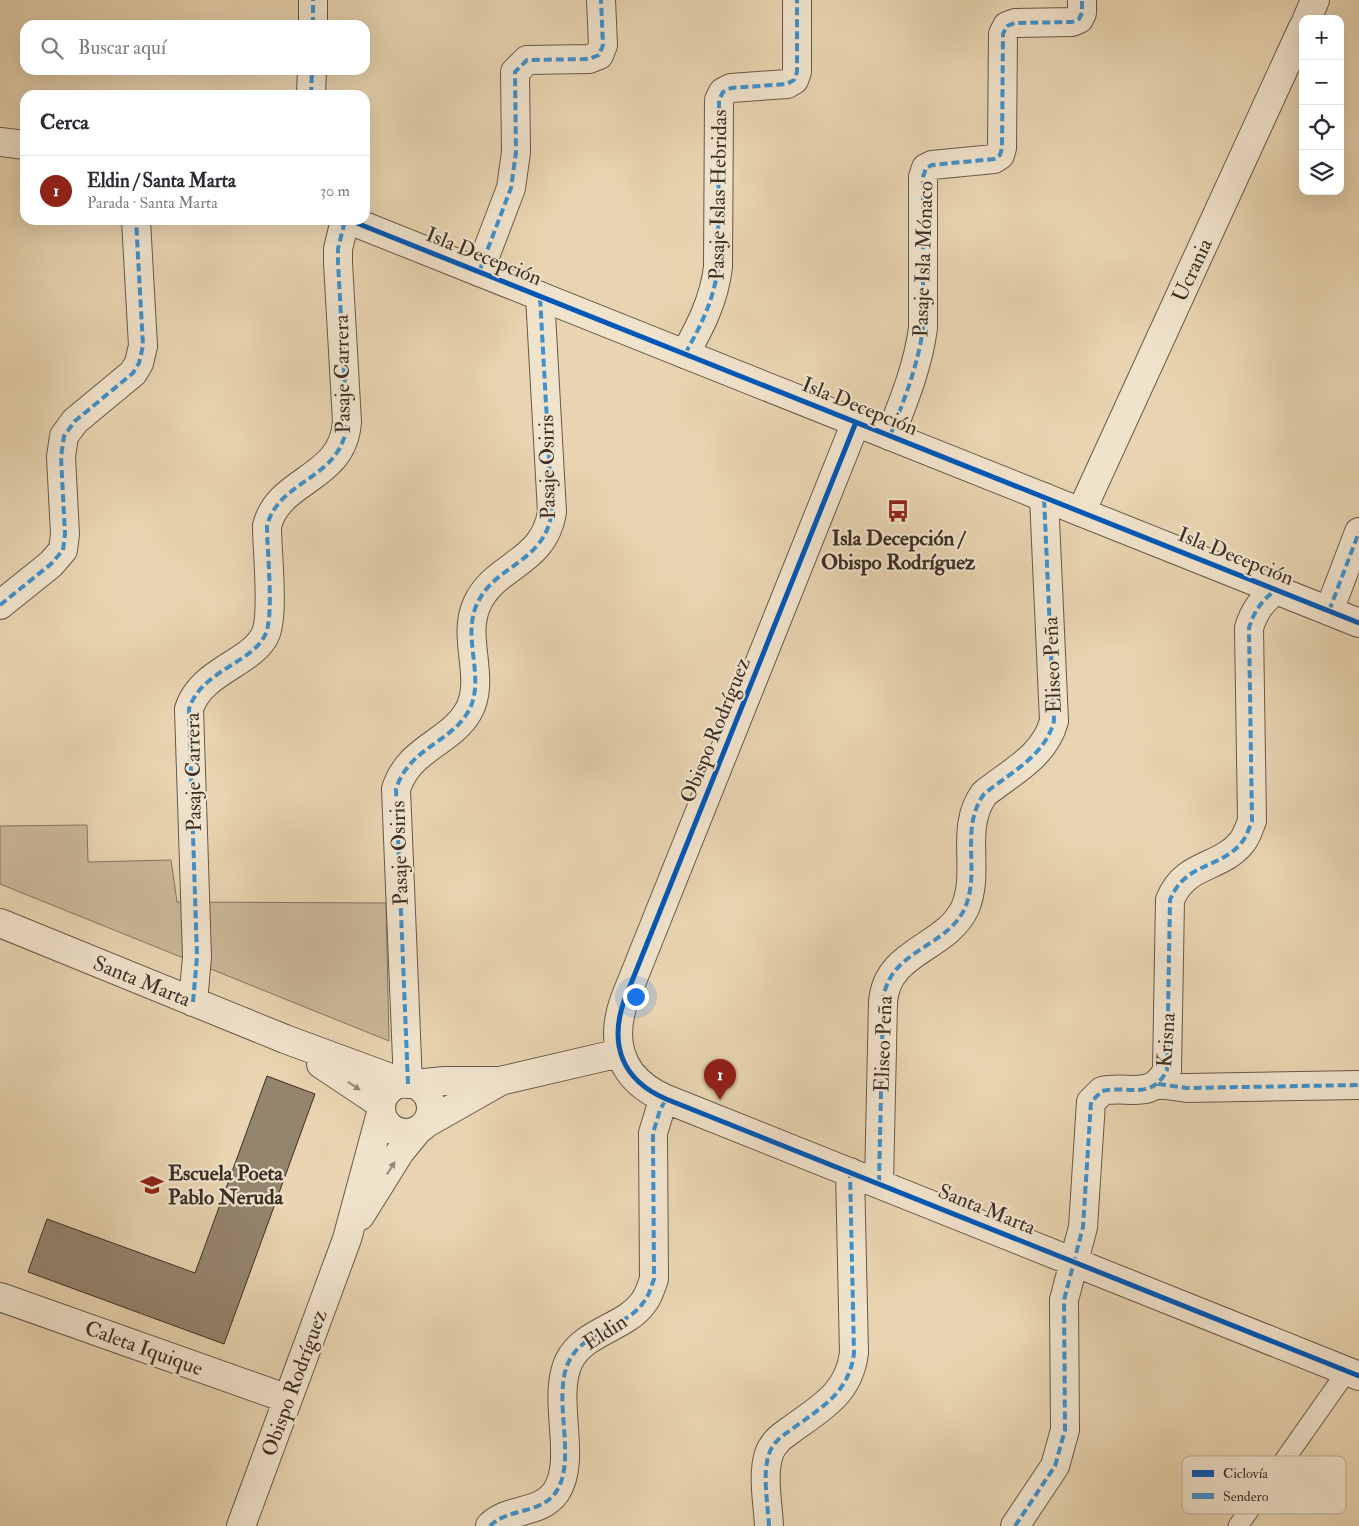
<!DOCTYPE html>
<html lang="es">
<head>
<meta charset="utf-8">
<style>
  :root { --surface:#fff; --page:#f2f2f3; --text:#2b2b33; --muted:#7c7c81; --line:#e1e1e2; --accent:#8f2418 }
  body { margin:0; font-family:"IM FELL Double Pica",serif; background:var(--page); color:var(--text) }
  .controls { position:absolute; right:15px; top:15px; display:grid; overflow:hidden; border-radius:10px; box-shadow:0 5px 20px #0002 }
  .controls button { width:45px; height:45px; display:grid; place-items:center; padding:0; border:0; border-bottom:1px solid var(--line); background:var(--surface); color:var(--text); font:25px sans-serif }
  .you { position:absolute; left:635px; top:996px; width:18px; height:18px; margin:-12px; border:4px solid #fff; border-radius:50%; background:#1a73e8; box-shadow:0 0 0 8px #1a73e833 }
  .badge { display:grid; place-items:center; width:32px; height:32px; border-radius:50%; background:var(--accent); color:#fff; font-size:16px; font-weight:700 }
  .pin { position:absolute; translate:-50% -41px; filter:drop-shadow(0 1px 2px #0008) }
  .pin::after { content:''; position:absolute; top:26px; width:18px; height:15px; background:inherit; clip-path:polygon(0 0,100% 0,50% 100%) }
  .list { margin:0; padding:0; list-style:none }
  h2 { display:flex; justify-content:space-between; align-items:center; height:65px; margin:0; padding:0 20px; font-size:21px }
  h2 small { font-size:16px; font-weight:400; color:var(--muted) }
  .list li { display:grid; grid-template-columns:32px 1fr auto; gap:15px; align-items:center; box-sizing:border-box; height:70px; padding:0 20px; border-top:1px solid var(--line) }
  .list b { display:block; font-size:19px; white-space:nowrap }
  .list p { margin:0; font-size:16px; white-space:nowrap; color:var(--muted) }
  .list em { font-size:16px; font-style:normal; color:var(--muted) }
  .icon { flex:none; width:28px; height:28px; fill:none; stroke:currentColor; stroke-width:2; stroke-linecap:round; stroke-linejoin:round }
  .map { position:relative; flex:none; width:1359px; height:1526px; overflow:hidden }
  .search { position:absolute; background:var(--surface); box-shadow:0 5px 20px #0002; left:20px; top:20px; width:350px; height:55px; display:flex; align-items:center; gap:12px; box-sizing:border-box; padding:0 18px; border-radius:15px; color:var(--muted); font-size:19px }
  .panel { position:absolute; background:var(--surface); box-shadow:0 5px 20px #0002; left:20px; top:90px; width:350px; height:135px; border-radius:15px }
  .map>svg:first-child { display:block }
  .green { fill:#cab899; stroke:#827460 }
  .building { fill:#94856e; stroke:#3a2f26 }
  .lines { fill:none; stroke-linecap:round; stroke-linejoin:round }
  .service-casing { stroke:#665848; stroke-width:21 }
  .minor-casing { stroke:#665848; stroke-width:30 }
  .tertiary-casing { stroke:#665848; stroke-width:30 }
  .service { stroke:#f0e3cc; stroke-width:19 }
  .minor { stroke:#f0e3cc; stroke-width:28 }
  .tertiary { stroke:#f0e3cc; stroke-width:28 }
  .quiet { stroke:#3e91cc; stroke-width:4; stroke-dasharray:8 4; stroke-linecap:butt }
  .cycleway-casing { stroke:#f0e3cc; stroke-width:8 }
  .cycleway { stroke:#0057b8; stroke-width:5 }
  .oneway { fill:#958979 }
  .labels { text-anchor:middle; stroke-width:4.5; stroke-linejoin:round; paint-order:stroke }
  .street-label { font-size:21px; fill:#3a2f26; stroke:#f0e3cc }
  .poi-label { font-size:21px; font-weight:bold; fill:#3a2f26; stroke:#f0e3cc }
  .key { fill:#f0e3cc; stroke:#b9ad9a; stroke-width:1 }
  .key-label { font-size:14px; fill:#3a2f26 }
</style>
</head>
<body>
<div class="map">
<svg width="1359" height="1526" viewBox="0 0 1359 1526">
  <rect width="100%" height="100%" fill="#e8d4b0"/>
  <filter id="stains"><feTurbulence type="fractalNoise" baseFrequency=".004" numOctaves="4"/><feColorMatrix values="0 0 0 0 .2 0 0 0 0 .09 0 0 0 0 .02 0 0 0 .5 -.17"/></filter>
  <radialGradient id="worn" r=".72"><stop offset=".6" stop-color="#630" stop-opacity="0"/><stop offset="1" stop-color="#630" stop-opacity=".3"/></radialGradient>
  <path class="green" d="M87,825L88,862L171,860L177,902L386,903L389,1041L0,884V826Z"/>
  <path class="building" d="M267,1076L315,1094L224,1344L28,1272L47,1219L195,1273Z"/>
  <g class="lines">
    <defs>
      <path id="service" d="M1238,1526L1347,1371"/>
      <path id="minor" d="M1307,19L1315,0
        M313,25V0
        M311,95L312,70
        M479,272L511,188L516,152L515,72L527,60L589,59L599,55L603,45L601,0
        M685,354C701,325 714,300 718,267L719,100L723,92L731,88L787,84L794,80L797,72V0
        M856,422L624,1001C609,1045 622,1080 666,1099L1359,1376
        M890,436C904,400 918,366 923,328V177L926,168L932,165L994,159L1000,155L1002,148L1003,34L1007,26L1015,23L1072,22L1079,19L1082,13V0
        M1081,512L1303,27
        M0,605L51,564L63,550L65,534L61,457L64,436L75,421L133,373L139,363L143,346L136,220
        M1329,611L1359,532
        M0,923L285,1039L404,1083
        M193,1002L197,957L189,709C201,670 254,663 266,633C274,612 267,552 267,526C279,478 343,480 347,422L338,263V249L345,220
        M321,1064L381,1104
        M381 1108a25 25 0 1 1 50 0a25 25 0 1 1-50 0Z
        M408,1084L396,789C409,748 450,743 468,712C487,679 461,638 477,604C495,564 544,564 552,512L540,296
        M413,1084L445,1081H500L620,1053
        M1158,1084L1187,1088L1359,1085
        M425,1124L499,1082
        M879,1183L883,1002C887,950 946,949 965,908C981,870 959,829 984,794C1011,772 1045,756 1054,721L1044,497
        M360,1216L400,1152L418,1130
        M0,1297L288,1399
        M241,1526L347,1239L381,1113
        M490,1526C509,1507 540,1515 556,1492C578,1459 551,1398 569,1361C584,1331 625,1328 643,1303C649,1296 651,1287 654,1279L653,1133L660,1110L666,1099
        M769,1526C768,1504 762,1475 769,1454C773,1442 782,1436 792,1429C822,1407 849,1393 854,1353L850,1172
        M1015,1526L1055,1466L1065,1430L1064,1300L1083,1227L1091,1102L1102,1091C1128,1085 1152,1101 1167,1070L1170,900C1185,862 1221,869 1242,842C1247,836 1249,828 1252,821L1249,628C1254,611 1262,600 1276,590"/>
      <path id="tertiary" d="M0,142L25,145
        M349,220L1359,623"/>
    </defs>
    <use href="#service" class="service-casing"/>
    <use href="#minor" class="minor-casing"/>
    <use href="#tertiary" class="tertiary-casing"/>
    <use href="#service" class="service"/>
    <use href="#minor" class="minor"/>
    <use href="#tertiary" class="tertiary"/>
    <path class="quiet" d="M313,25V0
      M311,95L312,70
      M479,272L511,188L516,152L515,72L527,60L589,59L599,55L603,45L601,0
      M685,354C701,325 714,300 718,267L719,100L723,92L731,88L787,84L794,80L797,72V0
      M890,436C904,400 918,366 923,328V177L926,168L932,165L994,159L1000,155L1002,148L1003,34L1007,26L1015,23L1072,22L1079,19L1082,13V0
      M0,605L51,564L63,550L65,534L61,457L64,436L75,421L133,373L139,363L143,346L136,220
      M1329,611L1359,532
      M193,1002L197,957L189,709C201,670 254,663 266,633C274,612 267,552 267,526C279,478 343,480 347,422L338,263V249L345,220
      M408,1084L396,789C409,748 450,743 468,712C487,679 461,638 477,604C495,564 544,564 552,512L540,296
      M1158,1084L1187,1088L1359,1085
      M879,1183L883,1002C887,950 946,949 965,908C981,870 959,829 984,794C1011,772 1045,756 1054,721L1044,497
      M490,1526C509,1507 540,1515 556,1492C578,1459 551,1398 569,1361C584,1331 625,1328 643,1303C649,1296 651,1287 654,1279L653,1133L660,1110L666,1099
      M769,1526C768,1504 762,1475 769,1454C773,1442 782,1436 792,1429C822,1407 849,1393 854,1353L850,1172
      M1015,1526L1055,1466L1065,1430L1064,1300L1083,1227L1091,1102L1102,1091C1128,1085 1152,1101 1167,1070L1170,900C1185,862 1221,869 1242,842C1247,836 1249,828 1252,821L1249,628C1254,611 1262,600 1276,590"/>
    <defs>
      <path id="cycleway" d="M349,220L1359,623
        M856,422L624,1001C609,1045 622,1080 666,1099L1359,1376"/>
    </defs>
    <use href="#cycleway" class="cycleway-casing"/>
    <use href="#cycleway" class="cycleway"/>
  </g>
  <defs><path id="oneway-solid" d="M-6-.8H1V-3.2L6.5 0L1 3.2V.8H-6Z" transform="scale(1.25)"/></defs>
  <g class="oneway">
    <use href="#oneway-solid" transform="translate(354 1086) rotate(34)"/>
    <use href="#oneway-solid" transform="translate(391 1168) rotate(-58)"/>
  </g>
  <defs>
    <symbol id="bus-bare" viewBox="-9 -9 18 18"><path d="M-5-6H5V4H4V6H2V4H-2V6H-4V4H-5ZM-3.5-4V0h7V-4ZM-3.5 1.2v1.5H-2V1.2ZM2 1.2v1.5H3.5V1.2Z" fill="#8f2418" stroke="#f0e3cc" stroke-width="2.5" paint-order="stroke"/></symbol>
    <symbol id="school-bare" viewBox="-9 -9 18 18"><path d="M0-5L7-2L0 1L-7-2ZM-4 1L0 2.5L4 1V4Q0 6-4 4Z" fill="#8f2418" stroke="#f0e3cc" stroke-width="2.5" paint-order="stroke"/></symbol>
  </defs>
  <g fill-rule="evenodd">
    <use href="#bus-bare" x="882" y="495" width="32" height="32"/>
    <use href="#school-bare" x="136" y="1169" width="32" height="32"/>
  </g>
  <g class="labels">
    <g class="street-label">
      <text transform="translate(718 195) rotate(-89)" y="7">Pasaje Islas Hebridas</text>
      <text transform="translate(484 256) rotate(22)" y="7">Isla Decepción</text>
      <text transform="translate(923 259) rotate(-88)" y="7">Pasaje Isla Mónaco</text>
      <text transform="translate(1192 270) rotate(-65)" y="7">Ucrania</text>
      <text transform="translate(342 374) rotate(-91)" y="7">Pasaje Carrera</text>
      <text transform="translate(860 406) rotate(22)" y="7">Isla Decepción</text>
      <text transform="translate(547 467) rotate(-91)" y="7">Pasaje Osiris</text>
      <text transform="translate(1236 556) rotate(22)" y="7">Isla Decepción</text>
      <text transform="translate(1052 665) rotate(-92)" y="7">Eliseo Peña</text>
      <text transform="translate(715 730) rotate(-68)" y="7">Obispo Rodríguez</text>
      <text transform="translate(193 772) rotate(-91)" y="7">Pasaje Carrera</text>
      <text transform="translate(399 853) rotate(-92)" y="7">Pasaje Osiris</text>
      <text transform="translate(142 981) rotate(22)" y="7">Santa Marta</text>
      <text transform="translate(1166 1040) rotate(-86)" y="7">Krisna</text>
      <text transform="translate(883 1044) rotate(-88)" y="7">Eliseo Peña</text>
      <text transform="translate(987 1209) rotate(22)" y="7">Santa Marta</text>
      <text transform="translate(605 1332) rotate(-33)" y="7">Eldin</text>
      <text transform="translate(144 1348) rotate(20)" y="7">Caleta Iquique</text>
      <text transform="translate(294 1383) rotate(-70)" y="7">Obispo Rodríguez</text>
    </g>
    <g class="poi-label">
      <text x="898" y="545">Isla Decepción /<tspan x="898" dy="24">Obispo Rodríguez</tspan></text>
      <text x="168" y="1180" text-anchor="start">Escuela Poeta<tspan x="168" dy="24">Pablo Neruda</tspan></text>
    </g>
  </g>
  <rect x="1182" y="1456" width="164" height="58" rx="8" class="key"/>
  <rect x="1192" y="1470" width="22" height="7" fill="#0057b8"/>
  <rect x="1192" y="1493" width="22" height="6" fill="#3e91cc"/>
  <g class="key-label">
    <text x="1223" y="1478">Ciclovía</text>
    <text x="1223" y="1501">Sendero</text>
  </g>
  <rect width="100%" height="100%" filter="url(#stains)"/>
  <rect width="100%" height="100%" fill="url(#worn)"/>
</svg>
<div class="controls">
<button>+</button>
<button>−</button>
<button><svg class="icon" aria-label="locate" viewBox="0 0 24 24"><circle cx="12" cy="12" r="6"/><path d="M12 2v4M12 18v4M2 12h4M18 12h4"/></svg></button>
<button><svg class="icon" aria-label="layers" viewBox="0 0 24 24"><path d="M12 4l9 5-9 5-9-5zM3 14l9 5 9-5"/></svg></button>
</div>
<div class="you"></div>
<div class="pin badge" style="left:720px;top:1100px">1</div>
<div class="search"><svg class="icon" aria-label="search" viewBox="0 0 24 24"><circle cx="10" cy="10" r="6"/><path d="M15 15l6 6"/></svg>Buscar aquí</div>
<section class="panel">
<h2>Cerca<small></small></h2>
<ul class="list">
<li><span class="badge">1</span><div><b>Eldin / Santa Marta</b><p>Parada · Santa Marta</p></div><em>30 m</em></li>
</ul>
</section>
</div>
</body>
</html>
